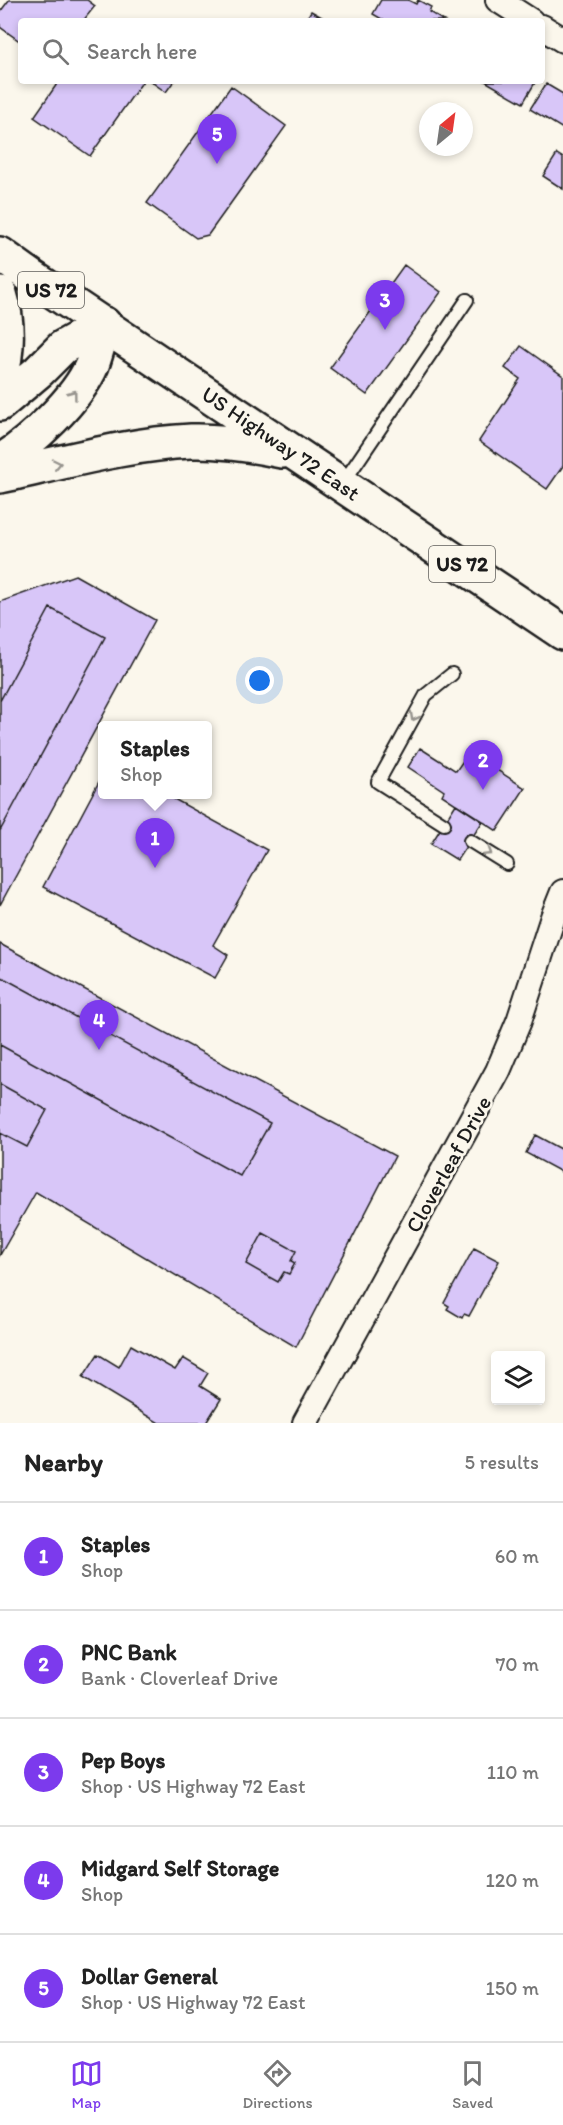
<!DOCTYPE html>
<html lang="en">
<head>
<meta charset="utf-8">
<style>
  :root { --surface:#fff; --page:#f2f2f2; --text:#222; --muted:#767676; --line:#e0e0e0; --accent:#7c3aed }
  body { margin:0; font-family:Itim,sans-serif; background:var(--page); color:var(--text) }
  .controls { position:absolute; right:18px; bottom:18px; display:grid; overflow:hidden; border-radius:6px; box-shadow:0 3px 9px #0003 }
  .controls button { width:54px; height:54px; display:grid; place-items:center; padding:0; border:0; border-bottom:2px solid var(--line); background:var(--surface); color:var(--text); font:30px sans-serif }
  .compass { position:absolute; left:419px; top:102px; width:54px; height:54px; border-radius:50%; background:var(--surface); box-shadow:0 3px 9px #0003; rotate:29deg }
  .you { position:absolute; left:260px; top:681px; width:21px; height:21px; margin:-15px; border:4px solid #fff; border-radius:50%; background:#1a73e8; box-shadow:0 0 0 9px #1a73e833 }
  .badge { display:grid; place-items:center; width:39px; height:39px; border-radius:50%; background:var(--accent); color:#fff; font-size:20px; font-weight:700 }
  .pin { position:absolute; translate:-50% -50px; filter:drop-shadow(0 2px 3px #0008) }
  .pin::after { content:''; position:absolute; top:32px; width:21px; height:18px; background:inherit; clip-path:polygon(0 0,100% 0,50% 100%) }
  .popup { position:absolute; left:98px; top:721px; width:114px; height:78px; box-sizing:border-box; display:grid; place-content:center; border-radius:6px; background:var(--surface); filter:drop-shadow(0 2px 4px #0005); font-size:20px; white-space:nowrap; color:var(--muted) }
  .popup b { font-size:22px; color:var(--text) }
  .popup::after { content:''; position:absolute; left:50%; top:100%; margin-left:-12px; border:12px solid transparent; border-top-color:var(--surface) }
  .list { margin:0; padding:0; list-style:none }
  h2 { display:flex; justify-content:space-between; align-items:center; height:78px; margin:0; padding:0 24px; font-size:26px }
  h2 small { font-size:20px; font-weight:400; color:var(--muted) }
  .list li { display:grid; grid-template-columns:39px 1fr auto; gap:18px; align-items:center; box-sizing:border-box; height:108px; padding:0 24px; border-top:2px solid var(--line) }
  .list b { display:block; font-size:22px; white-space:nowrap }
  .list p { margin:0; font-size:20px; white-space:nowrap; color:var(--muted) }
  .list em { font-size:20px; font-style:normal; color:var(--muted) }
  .icon { flex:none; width:33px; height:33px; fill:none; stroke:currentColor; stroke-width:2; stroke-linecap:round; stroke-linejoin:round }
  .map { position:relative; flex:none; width:563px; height:1423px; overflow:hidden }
  .search { position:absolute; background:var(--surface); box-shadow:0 3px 9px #0003; left:18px; right:18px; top:18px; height:66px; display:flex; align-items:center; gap:15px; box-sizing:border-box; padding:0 21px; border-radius:6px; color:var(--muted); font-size:22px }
  .sheet { height:618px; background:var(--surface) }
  nav { display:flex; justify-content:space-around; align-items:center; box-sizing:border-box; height:84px; border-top:2px solid var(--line); background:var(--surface); font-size:16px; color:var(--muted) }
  nav a { display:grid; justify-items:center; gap:3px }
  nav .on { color:var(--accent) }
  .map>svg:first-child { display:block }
  .building { fill:#d8c6f8; stroke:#1c1c1c; stroke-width:1.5 }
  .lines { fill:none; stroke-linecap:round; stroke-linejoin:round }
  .lane-casing { stroke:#1c1c1c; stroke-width:16 }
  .street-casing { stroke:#1c1c1c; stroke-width:28 }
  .highway-casing { stroke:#1c1c1c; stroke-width:38 }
  .lane { stroke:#fbf7ec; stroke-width:12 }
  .street { stroke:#fbf7ec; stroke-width:24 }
  .highway { stroke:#fbf7ec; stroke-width:33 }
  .oneway { stroke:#97948e }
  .labels { text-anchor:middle; stroke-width:5; stroke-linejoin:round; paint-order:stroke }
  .shield { fill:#fbf7ec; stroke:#5f5e5a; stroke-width:1.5 }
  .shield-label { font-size:21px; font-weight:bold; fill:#1c1c1c }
  .street-label { font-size:22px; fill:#1c1c1c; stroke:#fbf7ec }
</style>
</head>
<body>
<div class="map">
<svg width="563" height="1423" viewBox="0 0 563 1423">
  <rect width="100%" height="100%" fill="#fbf7ec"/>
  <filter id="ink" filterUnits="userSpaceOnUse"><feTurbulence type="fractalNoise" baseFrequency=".0167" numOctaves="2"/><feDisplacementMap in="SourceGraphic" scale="12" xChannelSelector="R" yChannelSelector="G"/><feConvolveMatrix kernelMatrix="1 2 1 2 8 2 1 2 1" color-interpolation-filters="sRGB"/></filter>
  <g filter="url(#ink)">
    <path class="building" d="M9,0H87L95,6L83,21H21V42L0,27V12Z
      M381,0H408L416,4L418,0L431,7L429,12L444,21H385L373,14Z
      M311,11L329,21H305Z
      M59,81H143L90,156L34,117Z
      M150,81H174L166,92Z
      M485,81H536L523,103Z
      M546,84L563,94V129L530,109Z
      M231,86L286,126L208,235L196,238L147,203Z
      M557,154L563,158V189L543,176Z
      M404,265L441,292L367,395L330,368Z
      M521,346L563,376V466L547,489L479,441L520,379L505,368Z
      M75,575L155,620L0,905V602Z
      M50,608L105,637L0,831V701Z
      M420,748L456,771L469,752L525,788L497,831L442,795L444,791L408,767Z
      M102,776V794H165L267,850L213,945L228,955L215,978L43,887Z
      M456,804L483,821L457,860L431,844Z
      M0,944L395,1156L296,1347L36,1192L0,1255Z
      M0,976L270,1123L240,1176L0,1045Z
      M0,1084L47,1110L27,1147L0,1133Z
      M535,1135L563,1150V1173L526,1153Z
      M263,1233L296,1251L291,1261L295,1263L289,1274L284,1272L278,1282L246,1264Z
      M474,1248L499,1261L469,1316L464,1314L462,1318L447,1309L449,1306L444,1303Z
      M131,1345L175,1370L183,1358L208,1373L200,1386L221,1399L206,1423H159L83,1377L98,1354L119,1367Z"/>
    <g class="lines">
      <defs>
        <path id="lane" d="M343,483L467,300
          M444,824L378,782L426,695L452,674
          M470,841L507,864"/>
        <path id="street" d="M498,0L531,21
          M542,27L563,40
          M305,1423L498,1071L519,1021L553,917L563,892"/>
        <path id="highway" d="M0,254L32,277L563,633
          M0,294C9,323 8,352 0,381
          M0,404L39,371L63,347L104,324
          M0,462C31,442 77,400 92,365C97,352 100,338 104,324
          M0,476C62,463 127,444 191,441C222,440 252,445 282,451"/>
      </defs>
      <use href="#lane" class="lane-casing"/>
      <use href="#street" class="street-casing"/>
      <use href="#highway" class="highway-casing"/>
      <use href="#lane" class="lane"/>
      <use href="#street" class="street"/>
      <use href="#highway" class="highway"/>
    </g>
    <defs><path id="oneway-chevron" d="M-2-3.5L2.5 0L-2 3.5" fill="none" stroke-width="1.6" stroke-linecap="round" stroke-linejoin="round" transform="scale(1.5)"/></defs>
    <g class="oneway">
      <use href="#oneway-chevron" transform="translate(73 394) rotate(-53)"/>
      <use href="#oneway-chevron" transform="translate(57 464) rotate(-12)"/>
      <use href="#oneway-chevron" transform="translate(414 717) rotate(119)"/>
      <use href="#oneway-chevron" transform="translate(488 852) rotate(32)"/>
    </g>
  </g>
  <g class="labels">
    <g class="shield">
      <rect x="18" y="272" width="66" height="36" rx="4.5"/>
      <rect x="429" y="546" width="66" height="36" rx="4.5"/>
    </g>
    <g class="shield-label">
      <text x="51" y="297">US 72</text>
      <text x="462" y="571">US 72</text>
    </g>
    <g class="street-label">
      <text transform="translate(281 443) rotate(34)" y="8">US Highway 72 East</text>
      <text transform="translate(448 1164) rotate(-61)" y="8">Cloverleaf Drive</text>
    </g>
  </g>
</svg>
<div class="controls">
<button><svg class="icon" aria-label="layers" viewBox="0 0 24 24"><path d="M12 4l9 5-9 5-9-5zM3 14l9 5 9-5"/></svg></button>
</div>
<svg class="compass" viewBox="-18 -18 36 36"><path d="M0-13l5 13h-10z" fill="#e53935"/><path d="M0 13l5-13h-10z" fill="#767676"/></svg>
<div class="you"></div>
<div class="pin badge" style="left:155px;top:868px">1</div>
<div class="popup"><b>Staples</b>Shop</div>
<div class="pin badge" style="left:483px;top:790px">2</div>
<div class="pin badge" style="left:385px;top:330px">3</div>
<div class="pin badge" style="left:99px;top:1050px">4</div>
<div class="pin badge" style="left:217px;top:164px">5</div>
<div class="search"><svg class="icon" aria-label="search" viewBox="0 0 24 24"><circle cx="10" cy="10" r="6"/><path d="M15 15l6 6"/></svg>Search here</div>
</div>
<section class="sheet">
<h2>Nearby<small>5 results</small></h2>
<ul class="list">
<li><span class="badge">1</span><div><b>Staples</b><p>Shop</p></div><em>60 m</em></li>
<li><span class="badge">2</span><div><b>PNC Bank</b><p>Bank · Cloverleaf Drive</p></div><em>70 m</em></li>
<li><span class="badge">3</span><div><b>Pep Boys</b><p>Shop · US Highway 72 East</p></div><em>110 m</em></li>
<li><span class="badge">4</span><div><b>Midgard Self Storage</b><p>Shop</p></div><em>120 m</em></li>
<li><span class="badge">5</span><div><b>Dollar General</b><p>Shop · US Highway 72 East</p></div><em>150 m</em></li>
</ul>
</section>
<nav>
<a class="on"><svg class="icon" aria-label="map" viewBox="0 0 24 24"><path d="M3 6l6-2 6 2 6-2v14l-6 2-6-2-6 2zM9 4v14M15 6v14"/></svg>Map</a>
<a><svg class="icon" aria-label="directions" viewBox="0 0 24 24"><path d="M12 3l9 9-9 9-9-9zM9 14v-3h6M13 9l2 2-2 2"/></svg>Directions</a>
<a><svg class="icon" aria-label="saved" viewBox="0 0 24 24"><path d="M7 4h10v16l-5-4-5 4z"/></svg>Saved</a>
</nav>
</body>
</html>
